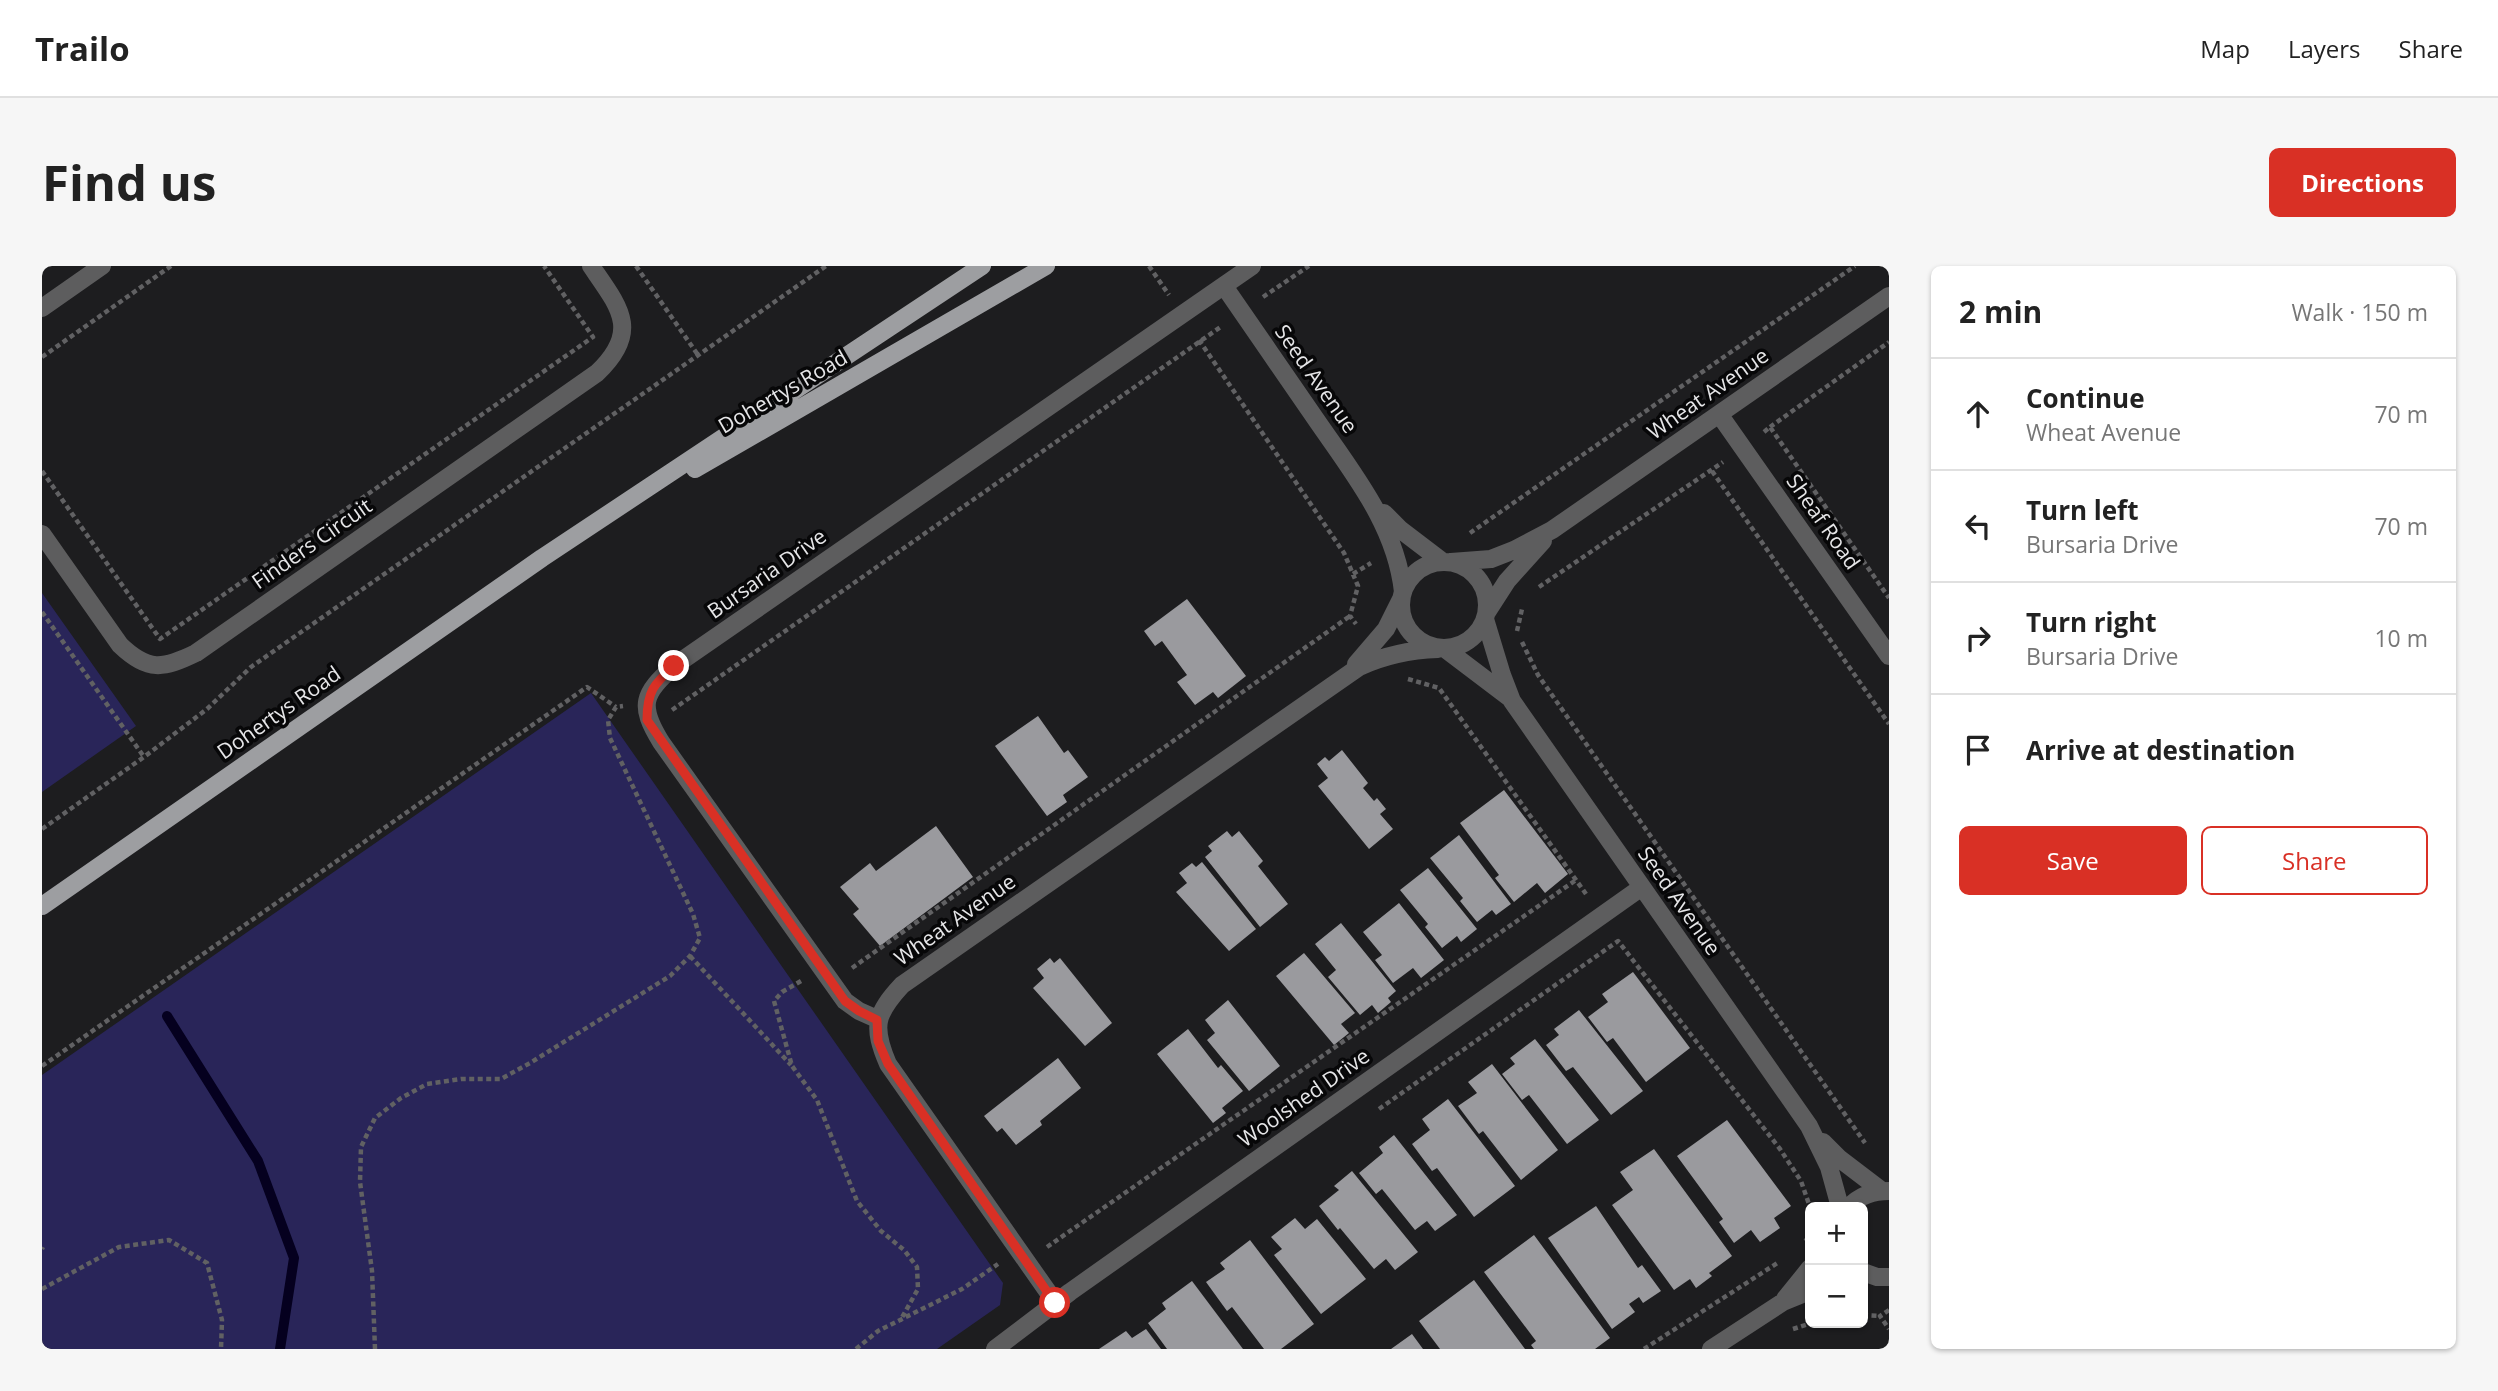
<!DOCTYPE html>
<html lang="en">
<head>
<meta charset="utf-8">
<style>
  :root { --surface:#fff; --page:#f6f6f6; --text:#222; --muted:#767676; --line:#e0e0e0; --accent:#d93025 }
  body { margin:0; font-family:"Open Sans",sans-serif; background:var(--page); color:var(--text) }
  .controls { position:absolute; right:21px; bottom:21px; display:grid; overflow:hidden; border-radius:10px; box-shadow:0 2px 5px #0004 }
  .controls button { width:63px; height:63px; display:grid; place-items:center; padding:0; border:0; border-bottom:2px solid var(--line); background:var(--surface); color:var(--text); font:35px sans-serif }
  .stop { position:absolute; width:21px; height:21px; margin:-16px; border:5px solid #d93025; border-radius:50%; background:#fff }
  .stop.end { background:#d93025; border-color:#fff; box-shadow:0 2px 7px #0008 }
  .list { margin:0; padding:0; list-style:none }
  h2 { display:flex; justify-content:space-between; align-items:center; height:91px; margin:0; padding:0 28px; font-size:30px }
  h2 small { font-size:23px; font-weight:400; color:var(--muted) }
  .list li { display:grid; grid-template-columns:46px 1fr auto; gap:21px; align-items:center; box-sizing:border-box; height:112px; padding:0 28px; border-top:2px solid var(--line) }
  .list b { display:block; font-size:26px; white-space:nowrap }
  .list p { margin:0; font-size:23px; white-space:nowrap; color:var(--muted) }
  .list em { font-size:23px; font-style:normal; color:var(--muted) }
  .actions { display:flex; gap:14px; padding:21px 28px }
  .actions a { flex:1; padding:16px 0; border:2px solid var(--accent); border-radius:10px; text-align:center; font-size:24px; color:var(--accent) }
  .actions .main { background:var(--accent); color:#fff }
  .icon { flex:none; width:38px; height:38px; fill:none; stroke:currentColor; stroke-width:2; stroke-linecap:round; stroke-linejoin:round }
  .map { position:relative; flex:none; width:1847px; height:1083px; overflow:hidden; border-radius:10px }
  header { display:flex; align-items:center; gap:42px; box-sizing:border-box; height:98px; padding:0 35px; background:var(--surface); border-bottom:2px solid var(--line) }
  header strong { font-size:33px }
  nav { display:flex; gap:38px; margin-inline-start:auto; font-size:24px }
  .intro { display:flex; align-items:center; justify-content:space-between; box-sizing:border-box; height:168px; padding:0 42px }
  h1 { margin:0; font-size:49px }
  .button { padding:18px 32px; border-radius:10px; background:var(--accent); color:#fff; font-size:24px; font-weight:700 }
  main { display:flex; gap:42px; padding:0 42px }
  aside { flex:1; background:var(--surface); border-radius:10px; box-shadow:0 2px 5px #0004 }
  .map>svg:first-child { display:block }
  .green { fill:#292559 }
  .lines { fill:none; stroke-linecap:round; stroke-linejoin:round }
  .stream { stroke:#05001f; stroke-width:10 }
  .building { fill:#9a9a9e }
  .path { stroke:#616163; stroke-width:4.5; stroke-dasharray:5 3.5; stroke-linecap:butt }
  .minor { stroke:#5d5d5e; stroke-width:18 }
  .major { stroke:#9d9ea1; stroke-width:18 }
  .route { stroke:#d93025; stroke-width:9 }
  .labels { text-anchor:middle; stroke-width:7; stroke-linejoin:round; paint-order:stroke }
  .street-label { font-size:21px; fill:#e6e6e8; stroke:#070708 }
</style>
</head>
<body>
<header>
<strong>Trailo</strong>
<nav><a>Map</a><a>Layers</a><a>Share</a></nav>
</header>
<div class="intro"><h1>Find us</h1><a class="button">Directions</a></div>
<main>
<div class="map">
<svg width="1847" height="1083" viewBox="0 0 1847 1083">
  <rect width="100%" height="100%" fill="#1d1d1f"/>
  <path class="green" d="M0,327L94,460L0,526Z
    M549,427L961,1017L958,1039L895,1083H0V809Z"/>
  <g class="lines">
    <path class="stream" d="M125,750L216,895L252,992L238,1083"/>
  </g>
  <path class="building" d="M1145,333L1204,410L1176,432L1171,426L1153,439L1135,416L1145,409L1120,375L1113,380L1102,365Z
    M996,450L1022,487L1026,484L1046,511L1021,529L1025,536L1005,550L953,480Z
    M1300,484L1326,517L1321,522L1332,535L1335,532L1344,543L1338,548L1351,563L1327,583L1276,520L1286,512L1275,498L1283,491L1287,495Z
    M1462,524L1526,608L1503,627L1495,617L1472,636L1453,612L1457,609L1418,557Z
    M894,560L931,611L838,680L811,648L817,643L798,621L828,597L834,605Z
    M1185,565L1190,571L1197,565L1221,595L1216,600L1246,638L1218,661L1163,591L1170,585L1166,580Z
    M1417,569L1469,638L1454,649L1450,644L1435,656L1418,635L1421,632L1388,592Z
    M1160,596L1214,663L1187,685L1134,626L1145,617L1137,607L1150,597L1154,601Z
    M1386,602L1435,663L1419,676L1415,670L1400,682L1383,661L1386,658L1358,624Z
    M1357,637L1402,694L1379,712L1371,702L1351,717L1333,694L1340,689L1321,666Z
    M1299,657L1354,725L1346,732L1349,736L1336,747L1330,739L1318,749L1286,711L1294,704L1273,678Z
    M1262,687L1313,747L1299,758L1307,767L1292,779L1234,710Z
    M1008,692L1012,697L1018,692L1070,757L1043,780L991,722L1002,712L995,703Z
    M1591,706L1648,782L1604,816L1571,772L1565,776L1546,751L1566,736L1560,728Z
    M1186,734L1238,800L1207,825L1165,774L1173,767L1163,754Z
    M1537,744L1601,825L1569,849L1531,801L1524,805L1504,779L1517,769L1512,763Z
    M1146,763L1176,802L1179,799L1201,825L1180,842L1184,847L1171,857L1115,788Z
    M1493,773L1557,854L1525,878L1487,829L1480,834L1460,808L1473,798L1468,792Z
    M1016,792L1039,822L998,855L1000,859L974,879L960,862L955,866L942,850Z
    M1450,798L1516,884L1479,914L1441,865L1437,868L1416,840L1435,827L1426,816Z
    M1406,833L1473,920L1432,951L1395,902L1390,905L1370,878L1388,864L1380,853Z
    M1685,854L1749,940L1732,952L1738,962L1718,976L1709,964L1692,977L1677,956L1681,953L1635,890Z
    M1352,869L1415,949L1393,965L1385,955L1373,964L1340,923L1334,928L1317,907L1341,887L1337,881Z
    M1612,883L1690,990L1667,1007L1670,1010L1654,1022L1648,1013L1632,1024L1570,939L1591,924L1578,906Z
    M1310,905L1376,986L1353,1004L1344,993L1332,1003L1298,962L1296,964L1277,940L1297,924L1292,920Z
    M1554,940L1596,1002L1600,999L1619,1025L1601,1037L1597,1031L1587,1038L1593,1046L1570,1063L1506,972Z
    M1253,952L1263,963L1275,953L1324,1013L1279,1048L1232,989L1240,983L1229,971Z
    M1492,969L1568,1072L1553,1083H1492L1489,1079L1494,1075L1442,1006Z
    M1208,974L1272,1058L1239,1083H1222L1190,1041L1185,1045L1164,1016L1183,1003L1178,997Z
    M1432,1014L1483,1083H1398L1377,1055Z
    M1150,1015L1201,1083H1125L1106,1057L1124,1043L1120,1037Z
    M1104,1063L1119,1083H1057L1084,1065L1090,1072Z
    M1370,1068L1381,1083H1349Z"/>
  <g class="lines">
    <path class="path" d="M594,0L656,89
      M1107,0L1127,29
      M0,2L2,0
      M1221,31L1267,0
      M1157,74L1302,287L1316,320L1308,350L1314,358
      M0,91L129,0
      M1728,161L1847,76
      M1722,166L1728,161L1847,332
      M0,205L118,373L551,71L502,0
      M1670,205L1847,458
      M1428,267L1813,0
      M1311,308L1329,297
      M1497,321L1681,196
      M0,346L102,491
      M1475,365L1480,343
      M1480,376L1496,409L1823,877
      M1366,413L1397,422L1544,628
      M630,444L1180,60
      M0,563L102,491L165,443L209,401L784,0
      M648,690L749,799
      M810,702L1308,350
      M759,715L740,726L732,735L750,800L775,834L815,935L839,965L862,984L875,1001L876,1023L858,1055
      M0,800L545,421L574,441
      M1337,843L1576,675L1738,883L1759,915L1768,941
      M1763,975L1768,971V959
      M1005,981L1534,614
      M0,983L1,981
      M0,1023L77,981L127,974L165,997L180,1054L179,1083
      M1847,1044L1838,1050L1847,1063
      M1821,1049L1838,1050
      M1751,1063L1770,1057
      M333,1083L330,1005L318,916L319,881L333,852L359,832L385,818L419,813H459L488,797L628,710L648,690L658,672L651,648L568,472L566,454L574,441L581,440
      M814,1083L836,1065L920,1023L956,998
      M1602,1083L1737,996"/>
    <path class="minor" d="M1182,20C1212,64 1243,108 1273,152C1310,206 1354,259 1361,326
      M0,42L60,0
      M1677,148L1847,390
      M1342,247L1359,264L1401,296
      M0,268L78,379C106,406 121,403 154,387L555,107C599,65 578,42 549,0
      M1359 339a43 43 0 1 1 86 0a43 43 0 1 1-86 0Z
      M1409,296L1449,293L1472,284L1510,264L1847,30
      M1445,346L1465,315L1501,275
      M1443,353L1460,409L1470,435L1767,860L1787,901L1798,941
      M1402,382L1468,432
      M1314,398L1344,363L1359,333
      M835,753L817,745L803,735L619,476C596,439 601,428 632,400L1210,0
      M1781,876L1798,893L1840,925
      M1807,941C1818,929 1831,925 1847,925
      M1821,1006L1835,1011H1847
      M1743,1033L1768,1002
      M1013,1036L846,798C830,761 833,748 860,719L1317,401C1343,389 1367,384 1396,383
      M953,1083L1028,1026L1600,621
      M1669,1083L1741,1036L1768,1025"/>
    <path class="major" d="M653,203L1004,0
      M0,640L500,292L940,0"/>
  </g>
  <g class="lines">
    <path class="route" d="M632,400C612,418 605,425 605,454L803,735L817,745L835,754L836,775L846,798L1013,1037"/>
  </g>
  <g class="labels">
    <g class="street-label">
      <text transform="translate(1274 113) rotate(55)" y="7">Seed Avenue</text>
      <text transform="translate(741 126) rotate(-30)" y="7">Dohertys Road</text>
      <text transform="translate(1666 128) rotate(-35)" y="7">Wheat Avenue</text>
      <text transform="translate(1781 256) rotate(55)" y="7">Sheaf Road</text>
      <text transform="translate(270 278) rotate(-35)" y="7">Finders Circuit</text>
      <text transform="translate(725 308) rotate(-35)" y="7">Bursaria Drive</text>
      <text transform="translate(237 447) rotate(-35)" y="7">Dohertys Road</text>
      <text transform="translate(1637 635) rotate(55)" y="7">Seed Avenue</text>
      <text transform="translate(913 654) rotate(-35)" y="7">Wheat Avenue</text>
      <text transform="translate(1262 832) rotate(-35)" y="7">Woolshed Drive</text>
    </g>
  </g>
</svg>
<div class="controls">
<button>+</button>
<button>−</button>
</div>
<div class="stop" style="left:1013px;top:1037px"></div>
<div class="stop end" style="left:632px;top:400px"></div>
</div>
<aside>
<h2>2 min<small>Walk · 150 m</small></h2>
<ul class="list">
<li><svg class="icon" aria-label="ahead" viewBox="0 0 24 24"><path d="M12 20V5M6 11l6-6 6 6"/></svg><div><b>Continue</b><p>Wheat Avenue</p></div><em>70 m</em></li>
<li><svg class="icon" aria-label="left" viewBox="0 0 24 24"><path d="M17 20v-9H6M10 6l-5 5 5 5"/></svg><div><b>Turn left</b><p>Bursaria Drive</p></div><em>70 m</em></li>
<li><svg class="icon" aria-label="right" viewBox="0 0 24 24"><path d="M7 20v-9h11M14 6l5 5-5 5"/></svg><div><b>Turn right</b><p>Bursaria Drive</p></div><em>10 m</em></li>
<li><svg class="icon" aria-label="arrive" viewBox="0 0 24 24"><path d="M6 21V4h12l-3 4 3 4H6"/></svg><div><b>Arrive at destination</b></div></li>
</ul>
<div class="actions"><a class="main">Save</a><a>Share</a></div>
</aside>
</main>
</body>
</html>
